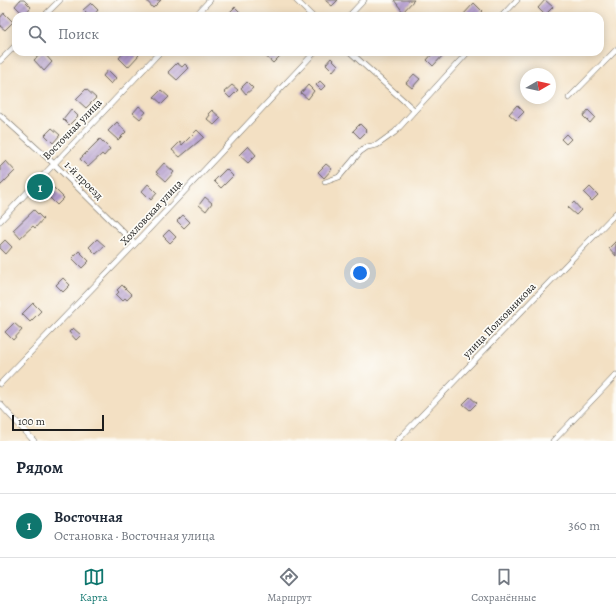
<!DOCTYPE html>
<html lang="ru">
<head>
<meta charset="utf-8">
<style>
  :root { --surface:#fff; --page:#f2f2f3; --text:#1f2937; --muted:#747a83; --line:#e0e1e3; --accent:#0f766e }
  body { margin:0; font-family:Alegreya,serif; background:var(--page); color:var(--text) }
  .compass { position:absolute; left:520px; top:68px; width:36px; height:36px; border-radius:50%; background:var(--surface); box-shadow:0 2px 10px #0003; rotate:81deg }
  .scale { position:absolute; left:12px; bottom:10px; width:92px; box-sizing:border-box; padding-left:4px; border:2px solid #1c1c1c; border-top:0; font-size:11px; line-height:14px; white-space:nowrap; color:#1c1c1c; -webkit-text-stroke:3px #fdfcf7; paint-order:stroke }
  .you { position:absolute; left:360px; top:273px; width:14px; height:14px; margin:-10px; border:3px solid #fff; border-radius:50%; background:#1a73e8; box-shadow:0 0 0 6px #1a73e833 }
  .badge { display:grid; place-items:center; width:26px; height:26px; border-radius:50%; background:var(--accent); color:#fff; font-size:13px; font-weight:700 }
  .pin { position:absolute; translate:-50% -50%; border:2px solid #fff; box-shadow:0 1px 4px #0006 }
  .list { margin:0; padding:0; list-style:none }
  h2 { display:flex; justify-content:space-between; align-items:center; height:52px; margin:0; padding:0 16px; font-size:17px }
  h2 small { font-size:13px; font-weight:400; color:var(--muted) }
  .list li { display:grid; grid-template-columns:26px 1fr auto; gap:12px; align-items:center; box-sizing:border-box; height:64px; padding:0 16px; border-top:1px solid var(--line) }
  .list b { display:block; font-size:15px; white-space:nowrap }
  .list p { margin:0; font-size:13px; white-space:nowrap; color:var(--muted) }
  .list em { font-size:13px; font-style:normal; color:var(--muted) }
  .icon { flex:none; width:22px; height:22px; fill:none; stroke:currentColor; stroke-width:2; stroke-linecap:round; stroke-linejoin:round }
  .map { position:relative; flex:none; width:616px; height:441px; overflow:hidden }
  .search { position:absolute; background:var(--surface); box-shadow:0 2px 10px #0003; left:12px; right:12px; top:12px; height:44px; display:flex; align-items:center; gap:10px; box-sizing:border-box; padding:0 14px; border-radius:12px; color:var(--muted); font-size:15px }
  .sheet { height:116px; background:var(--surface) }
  nav { display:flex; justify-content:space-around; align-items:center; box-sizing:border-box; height:56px; border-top:1px solid var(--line); background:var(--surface); font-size:11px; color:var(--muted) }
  nav a { display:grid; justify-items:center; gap:2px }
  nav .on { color:var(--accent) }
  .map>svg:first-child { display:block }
  .building { fill:url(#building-hatch) }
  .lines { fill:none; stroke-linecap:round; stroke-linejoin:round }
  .street-casing { stroke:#676156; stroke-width:6 }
  .street { stroke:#fff; stroke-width:5 }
  .labels { text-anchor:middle; stroke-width:3.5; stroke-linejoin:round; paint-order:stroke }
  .street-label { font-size:11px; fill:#1c1c1c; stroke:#fdfcf7 }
</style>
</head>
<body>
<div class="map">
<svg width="616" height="441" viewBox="0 0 616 441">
  <defs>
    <pattern id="building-hatch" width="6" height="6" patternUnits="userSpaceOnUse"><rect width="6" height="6" fill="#b69fd0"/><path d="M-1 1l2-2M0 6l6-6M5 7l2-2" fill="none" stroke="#9381a8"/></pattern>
  </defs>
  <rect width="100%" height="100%" fill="#fdfcf7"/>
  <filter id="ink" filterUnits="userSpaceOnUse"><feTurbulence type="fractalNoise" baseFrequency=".025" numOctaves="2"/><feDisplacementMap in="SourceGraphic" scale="8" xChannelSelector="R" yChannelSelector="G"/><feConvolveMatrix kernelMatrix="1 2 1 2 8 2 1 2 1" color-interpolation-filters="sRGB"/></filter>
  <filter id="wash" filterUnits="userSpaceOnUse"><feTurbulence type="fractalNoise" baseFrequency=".012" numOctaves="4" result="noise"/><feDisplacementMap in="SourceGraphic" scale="16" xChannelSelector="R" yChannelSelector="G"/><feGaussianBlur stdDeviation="0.9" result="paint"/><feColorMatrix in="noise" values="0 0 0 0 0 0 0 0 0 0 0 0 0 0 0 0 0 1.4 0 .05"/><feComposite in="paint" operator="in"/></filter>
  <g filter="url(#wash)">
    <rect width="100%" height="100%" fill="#f3e0c3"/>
    <g id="blocks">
      <path class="building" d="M20,0H24L31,7L24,15L15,6Z
        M146,0H161L153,8Z
        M325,0H338L332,6Z
        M394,0H414L403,12Z
        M545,0L553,7L545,15L538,8Z
        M91,3L98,10L93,16H89L83,10Z
        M474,3L482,11L477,16H462Z
        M235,7L244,16H226Z
        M4,13L13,22L5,30L0,26V18Z
        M43,52L52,62L44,71L34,60Z
        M124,52H136L139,55L128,67L119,58Z
        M261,52H276L280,56L273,63Z
        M434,52H446L433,66L427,60Z
        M331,58L338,65L333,71L326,64Z
        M177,63L182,67L185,64L189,68L177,80L168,72Z
        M108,70L116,78L111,84L103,76Z
        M414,74L420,79L412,88L406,83Z
        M320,81L325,86L321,90L316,85Z
        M247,82L253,88L246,94L241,88Z
        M232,85L238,90L230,98L224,92Z
        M308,85L314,91L308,99L301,93Z
        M86,89L96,98L86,108L76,99Z
        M161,90L169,97L162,104L154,97Z
        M517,105L524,112L516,120L509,114Z
        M139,106L146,112L140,119L133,113Z
        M71,109L78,116L69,125L63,119Z
        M212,110L221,118L214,125L207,119L210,115L208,114Z
        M588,110L595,117L590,123L583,116Z
        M117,122L126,132L118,140L108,131Z
        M360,124L367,131L360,138L353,131Z
        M52,128L60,135L53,143L45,135Z
        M197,130L204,137L180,157L172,150L180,142L182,145Z
        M566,134L571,139L566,144L561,139Z
        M100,139L110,149L104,156L102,154L88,167L80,159Z
        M248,146L256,155L248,163L239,155Z
        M6,161L15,171L0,186V167Z
        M164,163L174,172L166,181L156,172Z
        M326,164L332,169L324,178L318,172Z
        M226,169L233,176L221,188L214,181Z
        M148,184L157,193L151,200L142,191Z
        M590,187L598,195L592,201L584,193Z
        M54,188L64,198L57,205L47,195Z
        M205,197L212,203L206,211L199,205Z
        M574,202L581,210L576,215L568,208Z
        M34,210L43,219L35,228L33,226L20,238L13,230Z
        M183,215L190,222L184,228L177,221Z
        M169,230L176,237L170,243L163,236Z
        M97,239L105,246L96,254L89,247Z
        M5,240L12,247L6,254L0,248V245Z
        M616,241V256L609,248Z
        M79,251L89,261L82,268L72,258Z
        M63,278L70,285L63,292L56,285Z
        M122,285L132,295L127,300L125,298L122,301L116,295L119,292L117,290Z
        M33,303L41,311L30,322L22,314Z
        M14,323L22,330L13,340L5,332Z
        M73,328L81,335L76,340L69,332Z
        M470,397L477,403L470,410L463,404Z"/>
    </g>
  </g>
  <g filter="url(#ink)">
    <use href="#blocks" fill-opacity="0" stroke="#676156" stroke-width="1"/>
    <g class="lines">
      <defs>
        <path id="street" d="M296,0L312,16
          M44,16L60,0
          M195,16L210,0
          M349,16L364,0
          M502,16L517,0
          M350,52L414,110
          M0,61L16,45
          M569,98L616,50
          M0,115L53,163L135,244
          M325,182L339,177L360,152L367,147L377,145L395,132L468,52
          M0,221L160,52
          M0,384L135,244L315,52
          M0,404L34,441
          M397,441L616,213
          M553,441L616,375"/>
      </defs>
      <use href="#street" class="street-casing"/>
      <use href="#street" class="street"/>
    </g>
  </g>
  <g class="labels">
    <g class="street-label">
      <text transform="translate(72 129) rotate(-46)" y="4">Восточная улица</text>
      <text transform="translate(84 180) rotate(45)" y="4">1-й проезд</text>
      <text transform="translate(151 212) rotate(-47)" y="4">Хохловская улица</text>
      <text transform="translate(499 320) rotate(-46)" y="4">улица Полковникова</text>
    </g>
  </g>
</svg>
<svg class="compass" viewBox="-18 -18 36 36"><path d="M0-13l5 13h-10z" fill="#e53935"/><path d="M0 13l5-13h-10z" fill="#747a83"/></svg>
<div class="scale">100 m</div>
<div class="you"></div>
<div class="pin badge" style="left:40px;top:187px">1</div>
<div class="search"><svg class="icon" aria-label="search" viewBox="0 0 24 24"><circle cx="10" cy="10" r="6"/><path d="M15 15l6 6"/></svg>Поиск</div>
</div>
<section class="sheet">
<h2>Рядом<small></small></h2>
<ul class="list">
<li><span class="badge">1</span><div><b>Восточная</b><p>Остановка · Восточная улица</p></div><em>360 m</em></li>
</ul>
</section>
<nav>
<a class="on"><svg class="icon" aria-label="map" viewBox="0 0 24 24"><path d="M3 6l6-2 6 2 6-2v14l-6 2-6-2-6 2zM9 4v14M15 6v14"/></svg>Карта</a>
<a><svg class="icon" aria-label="directions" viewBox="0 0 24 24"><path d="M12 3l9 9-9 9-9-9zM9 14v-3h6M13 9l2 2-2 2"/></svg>Маршрут</a>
<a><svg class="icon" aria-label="saved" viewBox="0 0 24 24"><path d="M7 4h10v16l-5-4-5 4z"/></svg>Сохранённые</a>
</nav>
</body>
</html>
